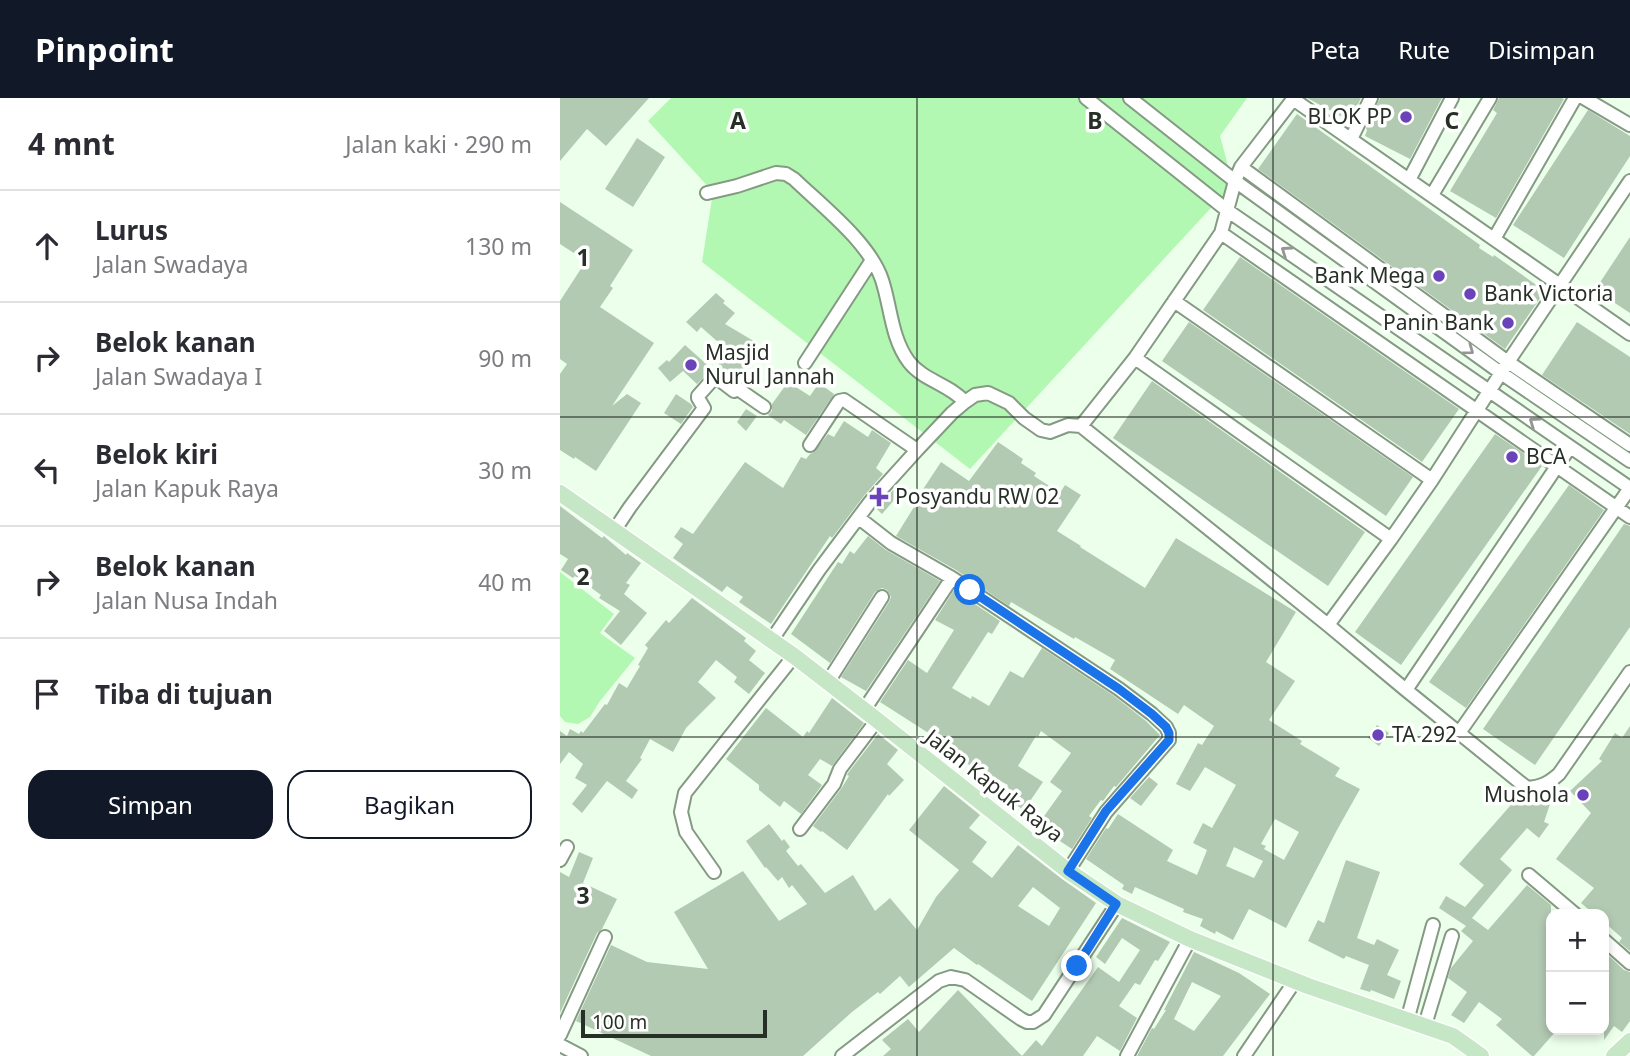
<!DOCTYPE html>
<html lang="id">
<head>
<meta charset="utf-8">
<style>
  :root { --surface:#fff; --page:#f7f7f7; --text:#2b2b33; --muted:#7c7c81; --line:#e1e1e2; --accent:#111827 }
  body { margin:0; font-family:"Noto Sans",sans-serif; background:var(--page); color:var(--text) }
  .controls { position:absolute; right:21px; bottom:21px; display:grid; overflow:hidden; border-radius:14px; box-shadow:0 4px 10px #0003 }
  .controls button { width:63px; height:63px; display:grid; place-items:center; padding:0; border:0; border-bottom:2px solid var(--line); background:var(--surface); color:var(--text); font:35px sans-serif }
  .scale { position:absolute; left:21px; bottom:18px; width:186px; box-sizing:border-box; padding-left:7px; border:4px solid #273026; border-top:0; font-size:19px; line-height:24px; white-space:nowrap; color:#273026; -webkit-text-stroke:5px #fff; paint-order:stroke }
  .stop { position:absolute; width:21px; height:21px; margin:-16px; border:5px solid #1a73e8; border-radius:50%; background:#fff }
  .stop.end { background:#1a73e8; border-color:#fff; box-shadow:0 2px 7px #0008 }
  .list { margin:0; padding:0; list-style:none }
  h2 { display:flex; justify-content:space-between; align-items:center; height:91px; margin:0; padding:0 28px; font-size:30px }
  h2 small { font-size:23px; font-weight:400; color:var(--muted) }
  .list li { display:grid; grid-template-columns:46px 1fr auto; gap:21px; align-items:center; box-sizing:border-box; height:112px; padding:0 28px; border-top:2px solid var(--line) }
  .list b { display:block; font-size:26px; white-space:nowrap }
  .list p { margin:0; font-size:23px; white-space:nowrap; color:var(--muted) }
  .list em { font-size:23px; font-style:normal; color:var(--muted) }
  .actions { display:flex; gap:14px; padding:21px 28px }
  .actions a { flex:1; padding:16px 0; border:2px solid var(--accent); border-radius:21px; text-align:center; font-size:24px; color:var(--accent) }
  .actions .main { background:var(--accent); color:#fff }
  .icon { flex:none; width:38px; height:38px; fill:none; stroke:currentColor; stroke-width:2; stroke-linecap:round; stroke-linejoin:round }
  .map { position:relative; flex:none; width:1070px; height:958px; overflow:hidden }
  header { display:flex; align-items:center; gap:42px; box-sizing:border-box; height:98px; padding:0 35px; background:var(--accent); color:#fff }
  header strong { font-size:33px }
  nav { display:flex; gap:38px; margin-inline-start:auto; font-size:24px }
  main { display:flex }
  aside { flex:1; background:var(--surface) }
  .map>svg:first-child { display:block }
  .green { fill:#b3f8b2 }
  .building { fill:#b2c9b2; fill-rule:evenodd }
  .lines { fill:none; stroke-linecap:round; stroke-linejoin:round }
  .minor-casing { stroke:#849a83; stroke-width:16 }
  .major-casing { stroke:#fff; stroke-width:19 }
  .minor { stroke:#fff; stroke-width:12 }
  .major { stroke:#c5e7c5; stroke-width:16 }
  .oneway { stroke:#939892 }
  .route { stroke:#1a73e8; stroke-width:9 }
  .grid { fill:none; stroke:#273026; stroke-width:2; stroke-opacity:0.55 }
  .poi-dot { fill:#6a42ba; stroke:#fff; stroke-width:2.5 }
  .labels { text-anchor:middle; stroke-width:7; stroke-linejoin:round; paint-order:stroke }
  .poi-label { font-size:21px; fill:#273026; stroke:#fff; text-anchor:start }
  .street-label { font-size:21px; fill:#273026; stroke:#fff }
  .grid-label { font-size:23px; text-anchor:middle; font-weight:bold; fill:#273026; stroke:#fff; stroke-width:7; stroke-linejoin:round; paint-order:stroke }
</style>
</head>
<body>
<header>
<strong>Pinpoint</strong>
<nav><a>Peta</a><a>Rute</a><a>Disimpan</a></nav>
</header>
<main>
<aside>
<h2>4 mnt<small>Jalan kaki · 290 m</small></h2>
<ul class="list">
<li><svg class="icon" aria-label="ahead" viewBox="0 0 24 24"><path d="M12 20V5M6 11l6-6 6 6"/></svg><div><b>Lurus</b><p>Jalan Swadaya</p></div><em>130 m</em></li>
<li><svg class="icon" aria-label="right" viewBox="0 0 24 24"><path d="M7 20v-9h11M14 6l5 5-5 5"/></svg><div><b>Belok kanan</b><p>Jalan Swadaya I</p></div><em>90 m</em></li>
<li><svg class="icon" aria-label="left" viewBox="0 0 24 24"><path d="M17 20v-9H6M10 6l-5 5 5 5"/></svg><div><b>Belok kiri</b><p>Jalan Kapuk Raya</p></div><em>30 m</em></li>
<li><svg class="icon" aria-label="right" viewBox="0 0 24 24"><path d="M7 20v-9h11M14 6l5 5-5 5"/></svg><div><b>Belok kanan</b><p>Jalan Nusa Indah</p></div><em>40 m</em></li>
<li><svg class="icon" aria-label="arrive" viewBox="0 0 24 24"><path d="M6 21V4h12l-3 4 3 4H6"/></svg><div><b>Tiba di tujuan</b></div></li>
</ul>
<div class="actions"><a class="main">Simpan</a><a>Bagikan</a></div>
</aside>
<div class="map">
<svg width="1070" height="958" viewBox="0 0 1070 958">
  <rect width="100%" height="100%" fill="#ecffeb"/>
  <path class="green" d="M111,0H687L660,38L673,86L410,371L142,164L153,94L88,23Z
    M0,474L54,516L40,535L75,560L40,603L30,619L18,626L5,624L0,618Z"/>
  <path class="building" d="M0,0H89L46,48L27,31L0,63Z
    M747,0H801L790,23Z
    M820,0H882L850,61L805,38L807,32L806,31Z
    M939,0H1002L1004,1L936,120L890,93L937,15L933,12Z
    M1028,12L1070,38V58L1004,160L953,127Z
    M737,16L920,147L919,150L933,159L934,157L985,193L945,251L698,71Z
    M77,40L105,59L73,109L45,91Z
    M0,104L73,152L50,188L53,190L40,209L94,245L52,308L67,296L81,305L36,373L15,359L14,361L0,352V276L7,266L0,261V203L26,163L0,146Z
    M1070,139V215L1035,192Z
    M680,159L899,311L862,364L643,212Z
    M156,195L165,203L163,205L175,215L165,226L197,245L177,282L175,283L162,273L156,271L167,252L141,229L137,234L126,224Z
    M629,224L853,379L826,418L602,263Z
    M1017,224L1070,259V336L982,277Z
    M125,247L152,271L137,286L123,273L110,284L98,270L107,262L109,264Z
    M592,283L805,434L768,488L553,340Z
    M228,284L250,298L259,285L274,296L246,337L224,322L221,326L208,317L212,313V306Z
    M116,296L131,306L133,309L121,326L104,315Z
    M186,311L197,318L186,333L177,324Z
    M284,323L308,339L312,332L331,345L316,370L323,376L303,399L272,440L270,438L211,526L179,504L183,499L167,488L162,494L113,460L123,446L114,439L121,429L133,436L185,364L223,390L241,359L246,361L250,356L254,354L268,336L274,339Z
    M935,336L982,368L841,567L795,534Z
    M438,344L463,361L461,365L476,375L474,378L500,395L505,387L521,397L497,433L521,448L520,449L585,490L616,440L736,514L706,564L735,583L709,622L742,643L740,646L780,670L775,678L800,691L777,732L726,830L689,811L673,842L656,833L655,836L640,828L643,821L623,814L624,811L575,789L572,796L562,791L564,787L526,761L546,730L548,731L558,716L613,752L607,763L637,777L647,752L633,745L643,725L652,730L676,687L645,669L630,693L616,686L638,645L642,647L654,628L624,607L618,616L550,571L555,562L515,539L514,541L451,504L449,508L396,472L336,438L354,409L352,408L381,364L409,383ZM715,721L739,734L724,762L704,751L706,748L701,746ZM674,749L703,763L694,780L666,768Z
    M1009,387L1044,412L906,610L869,584Z
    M337,388L342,393L322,416L316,410Z
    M0,408L42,440L44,438L46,440L66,457L67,455L81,465L66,485L70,487L64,496L87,515L61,547L44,533L60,513L39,500L41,497L15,478L13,480L1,472L8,461L0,456Z
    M1064,426L1070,428V529L975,667L923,631Z
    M308,438L326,452L380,483L306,593L281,579L329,504L331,499L327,492L322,490L315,494L270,565L231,536L278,464L282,466L290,453L294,456Z
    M394,492L440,523L432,536L428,534L392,590L411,601L412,598L429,608L450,573L463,580L482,550L554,598L586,623L600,637L556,689L554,688L543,703L541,702L529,718L532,720L512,751L477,728L502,693L490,684L511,655L481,633L478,639L476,638L458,668L483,684L464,712L442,698L448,687L400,662L382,649L384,645L320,604L348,562L367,575L394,532L375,522Z
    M132,500L186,540L184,543L196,553L189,562L205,575L189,596L174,584L177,579L156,562L138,584L156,600L126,630L113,654L90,641L80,660L82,661L66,683L78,692L72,701L47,683L22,715L12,706L27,687L15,680L23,666L9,654L0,666V633L7,638L10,631L19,636L21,633L23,635L45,606L47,607L59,585L67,590L80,568L78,567L88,550L85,547L106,522L109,525Z
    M272,600L304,625L272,668L260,661L248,677L262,687L241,716L224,703L220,709L199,692V687L166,661L206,610L243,639L247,633L249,635Z
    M817,627L829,635L819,648L808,640Z
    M1070,628V853L1059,844L1062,840L1044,824V816H1034L1021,805L1034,790L996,761L1031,715L1010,693L1042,663L1039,661L1055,635L1062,640Z
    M318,636L338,652L327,666L344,682L329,698L328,696L287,752L262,733L261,734L253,728L281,691L289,678L287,677L288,675Z
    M589,679L598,686L581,708L570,700Z
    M940,686L962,697L990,706L984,724L989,726L979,740L967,730L940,761L952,772L912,820L928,832L967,787L991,807V932H997L974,958H972L936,927L942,921L919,904L904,925L891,917L907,894L888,880L891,870L913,843L901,833L906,828L879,810L886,798L905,809L924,787L899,766L950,708L934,700Z
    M384,688L420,717L409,730L427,744L412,764L432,780L458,747L502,781L536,805L472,903L418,866L417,867L394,850L349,889L340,878L320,896L318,894L292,914L243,958H91L16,923L51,847L87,864L148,871L114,814L183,773L219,823L247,806L232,787L229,790L222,779L218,783L206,769L205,770L186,743L209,726L222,743L224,741L230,749L226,753L238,768L241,766L265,795L293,777L315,813L330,800L357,832L376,799L399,772L349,732ZM473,789L500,810L489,828L458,808Z
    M19,754L33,760L23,785L57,801L42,831L37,835L0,915V774L9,779Z
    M786,762L820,774L797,840L814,847L817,841L839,852L827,877L841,883L834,901L811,892L810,894L800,891L809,867L786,858L784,861L748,843L758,822L764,825Z
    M562,820L610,844L598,863L595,862L580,887L575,885L559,908L577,920L560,953L537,938L523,958H462L476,942L482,948L538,869L559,884L580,852L562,840L545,866L536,859Z
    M634,854L679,875L710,896L663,958H577L592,930L594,931L606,912H604ZM632,884L661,898L634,933L614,921Z
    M1048,857L1064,872L1070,874V923L1062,934L1054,928L1044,942V861Z
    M398,892L462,958H323L331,951L322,942L348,921L359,934Z"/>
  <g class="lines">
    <defs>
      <path id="minor" d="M526,0L668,113L1070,390
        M570,0L675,83L941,275L1070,363
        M1024,0L1070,27
        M733,1L1070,236
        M791,41L811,0
        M681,69L948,264L1070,347
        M849,82L892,0
        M147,95L177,88L216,75L226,76L234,81C262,108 310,145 322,182C331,209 331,240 349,264C364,283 389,286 405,304
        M872,97L930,0
        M661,135L1070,419
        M934,141L1015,0
        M614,203L872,382
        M575,260L831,441
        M245,265L312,162
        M521,328L768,527L846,592L967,690C981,689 989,685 999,676L1070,574
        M521,328L575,260L661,135L675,83L681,69L734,0
        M250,347L279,303L284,302L357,352
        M299,420L331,445L392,480L559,591L592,616L606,629L609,635V642L546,714L508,773
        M54,433L70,409L144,310L138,300V298L154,280H157L174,293L178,291L204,309
        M768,527L831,441L872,382L948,264L1070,83
        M211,543L259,472L310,404L357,352L392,315L405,304L415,297L428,295L449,305L464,320L481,332L490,334L508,327L521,328
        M268,584L322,499
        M846,592L1010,349
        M304,612L392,480
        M899,635L1070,390
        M240,731L274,686L280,671L317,622
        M0,762L7,749
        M154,774L126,734L121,714L125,695L234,558
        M969,777L1015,816
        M1044,842L1070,865
        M847,923L873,827
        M865,927L892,838
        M0,937L45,839
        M0,947L21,958
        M282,958L379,883L391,879L405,882L461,921L467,924H473L484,917L557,806
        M567,958L630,841
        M684,958L735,883"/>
      <path id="major" d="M0,395L234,558L317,622L508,773L557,806L630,841L748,888L893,938L921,958
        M1054,958L1070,943"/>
    </defs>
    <use href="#minor" class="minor-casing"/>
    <use href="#major" class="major-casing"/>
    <use href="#minor" class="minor"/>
    <use href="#major" class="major"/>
  </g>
  <defs><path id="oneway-chevron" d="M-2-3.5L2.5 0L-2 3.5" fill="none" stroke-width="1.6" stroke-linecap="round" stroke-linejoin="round" transform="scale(1.75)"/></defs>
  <g class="oneway">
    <use href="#oneway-chevron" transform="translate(726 153) rotate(-145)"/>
    <use href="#oneway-chevron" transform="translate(909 252) rotate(36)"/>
    <use href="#oneway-chevron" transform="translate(974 324) rotate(-145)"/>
  </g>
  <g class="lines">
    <path class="route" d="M410,492L559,591L592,616L606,629L609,635V642L546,713L508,773L556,806L517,868"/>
  </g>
  <path class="grid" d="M357,0V958M713,0V958M0,319H1070M0,639H1070"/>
  <g class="poi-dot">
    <circle cx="846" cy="19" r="7"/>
    <circle cx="879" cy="178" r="7"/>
    <circle cx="910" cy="196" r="7"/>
    <circle cx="948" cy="225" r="7"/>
    <circle cx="131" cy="267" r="7"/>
    <circle cx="952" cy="359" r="7"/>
    <path d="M315.5 388.5h7v7h7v7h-7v7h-7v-7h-7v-7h7z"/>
    <circle cx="818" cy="637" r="7"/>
    <circle cx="1023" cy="697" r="7"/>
  </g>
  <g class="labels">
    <g class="poi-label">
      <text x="832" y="26" text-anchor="end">BLOK PP</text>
      <text x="865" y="185" text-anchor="end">Bank Mega</text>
      <text x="924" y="203">Bank Victoria</text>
      <text x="934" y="232" text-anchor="end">Panin Bank</text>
      <text x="145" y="262">Masjid<tspan x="145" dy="24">Nurul Jannah</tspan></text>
      <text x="966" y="366">BCA</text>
      <text x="335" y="406">Posyandu RW 02</text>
      <text x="832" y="644">TA 292</text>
      <text x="1009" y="704" text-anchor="end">Mushola</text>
    </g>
    <g class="street-label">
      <text transform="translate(434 688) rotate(38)" y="7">Jalan Kapuk Raya</text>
    </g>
  </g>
  <g class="grid-label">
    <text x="178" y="31">A</text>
    <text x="535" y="31">B</text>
    <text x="892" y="31">C</text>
    <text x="23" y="168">1</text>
    <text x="23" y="487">2</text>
    <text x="23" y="806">3</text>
  </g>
</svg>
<div class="controls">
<button>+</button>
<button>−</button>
</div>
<div class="scale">100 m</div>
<div class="stop" style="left:410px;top:492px"></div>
<div class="stop end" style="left:517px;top:868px"></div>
</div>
</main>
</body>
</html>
